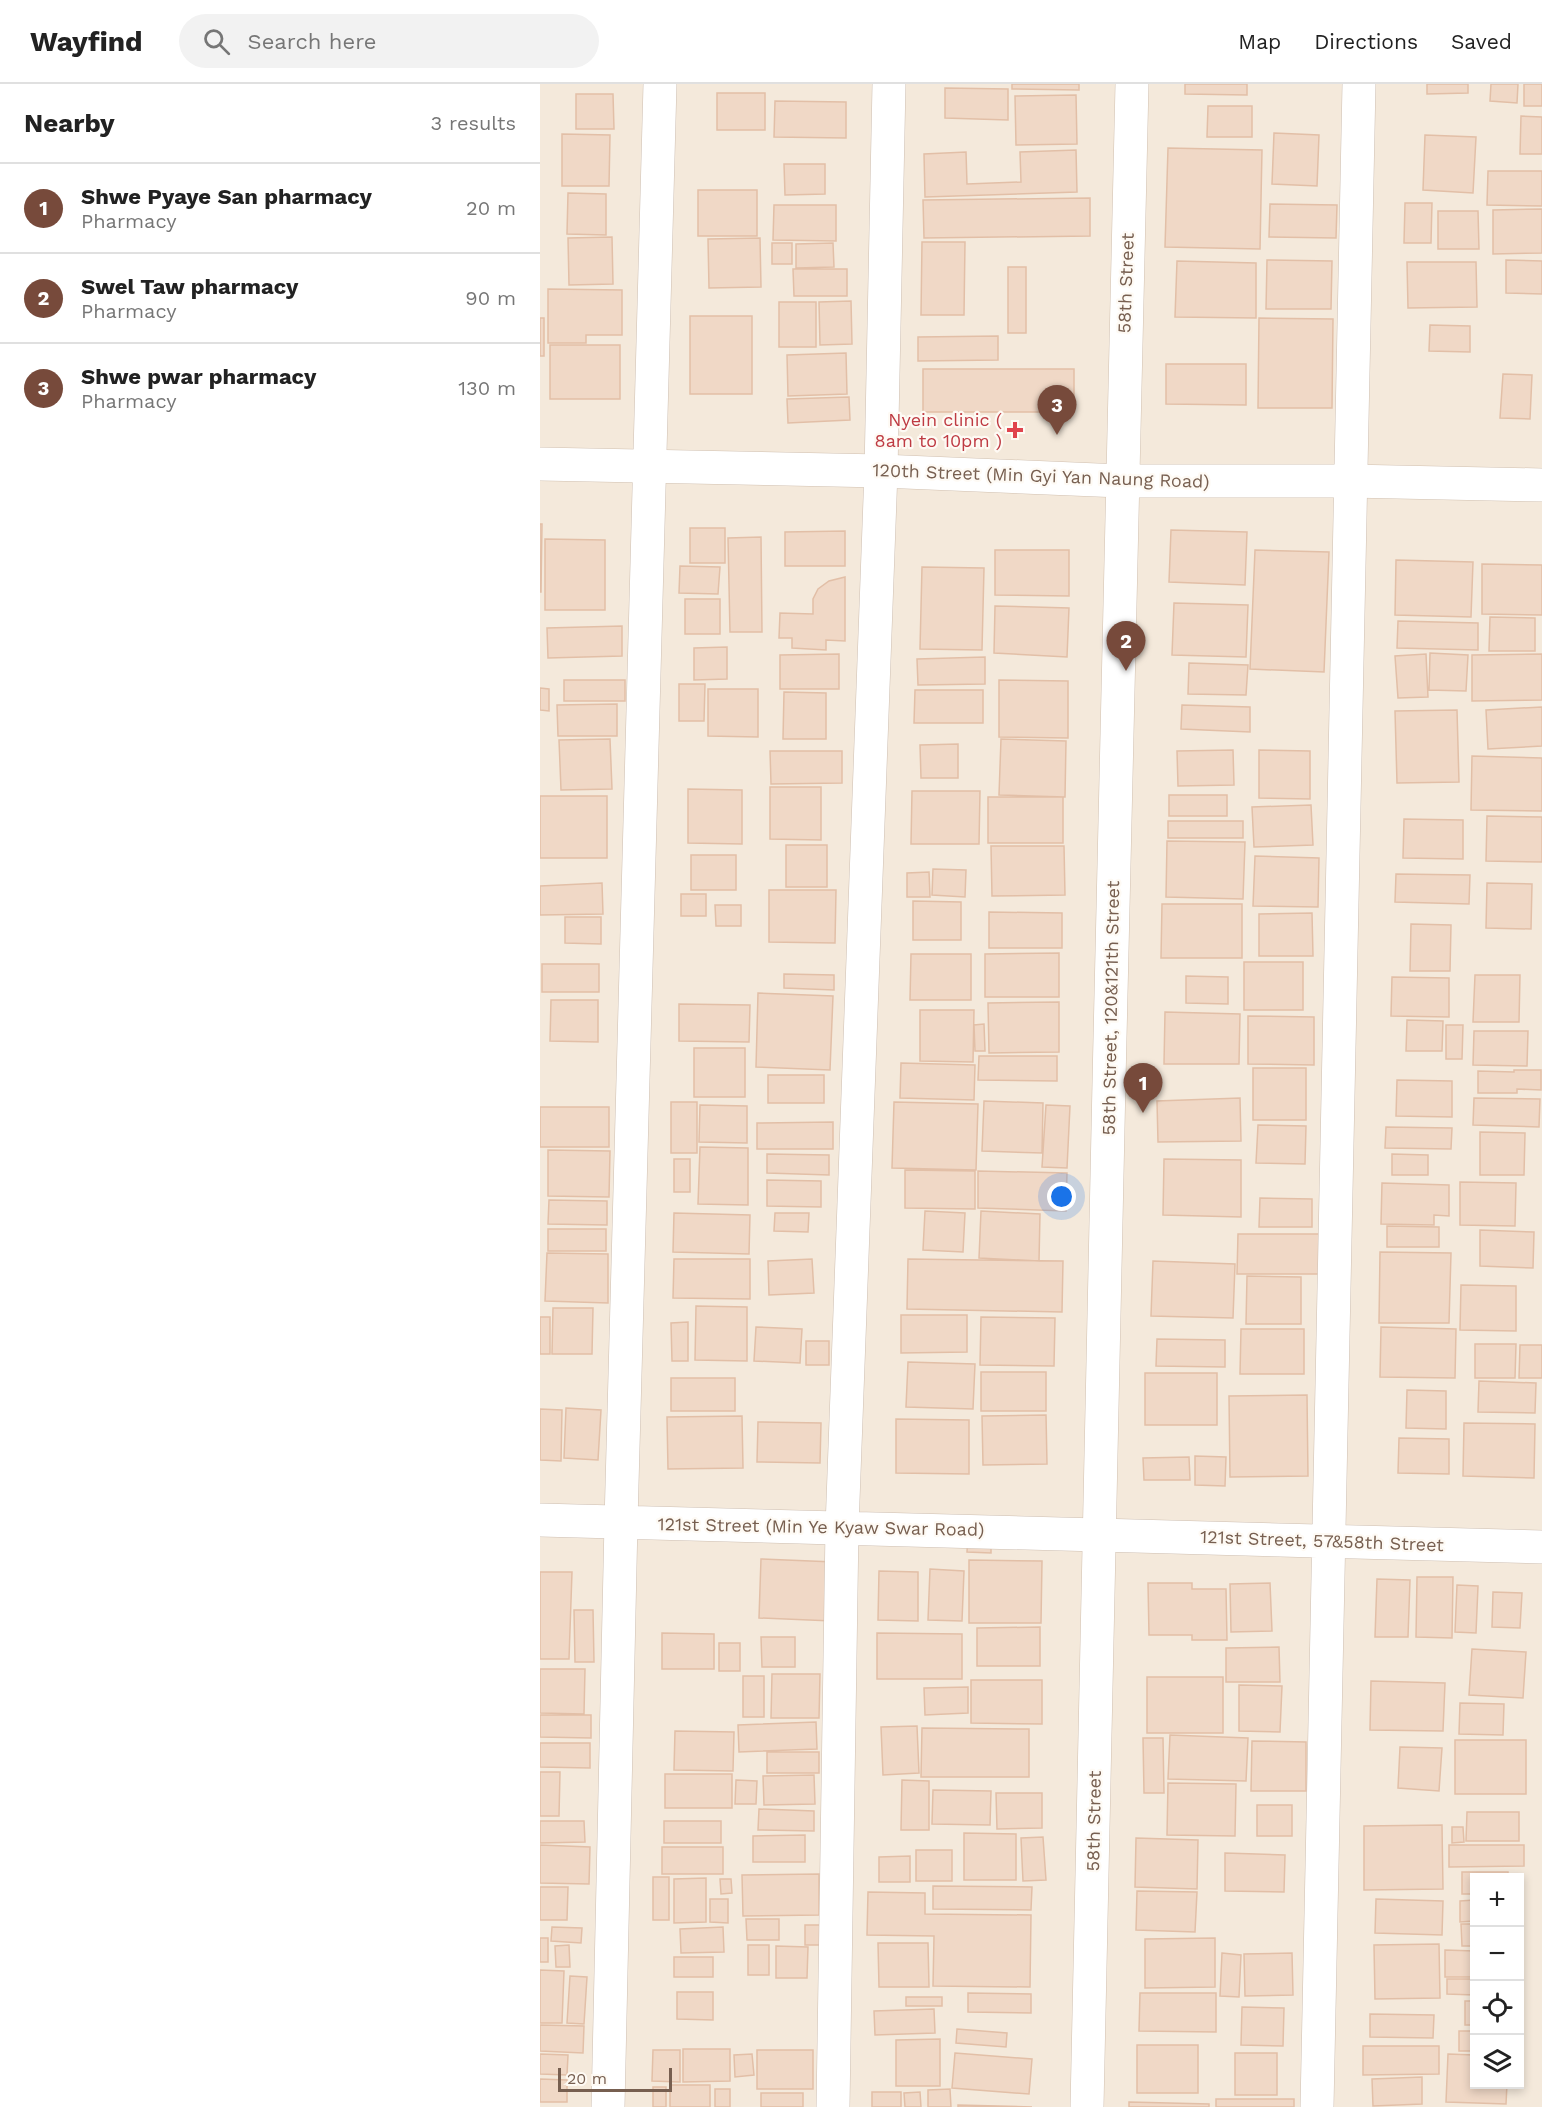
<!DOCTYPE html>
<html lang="en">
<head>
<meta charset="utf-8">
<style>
  :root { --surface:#fff; --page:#f2f2f2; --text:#222; --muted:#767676; --line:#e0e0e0; --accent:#774a3b }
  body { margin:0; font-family:"Work Sans",sans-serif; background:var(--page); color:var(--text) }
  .controls { position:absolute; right:18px; bottom:18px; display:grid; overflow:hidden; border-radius:0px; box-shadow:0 3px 9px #0003 }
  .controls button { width:54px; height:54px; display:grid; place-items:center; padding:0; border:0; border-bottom:2px solid var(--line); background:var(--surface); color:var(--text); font:30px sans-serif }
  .scale { position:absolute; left:18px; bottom:15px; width:114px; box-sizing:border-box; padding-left:6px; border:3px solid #775f50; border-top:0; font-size:16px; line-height:21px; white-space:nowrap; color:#775f50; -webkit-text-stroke:4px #fefaf4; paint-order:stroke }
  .you { position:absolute; left:522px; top:1113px; width:21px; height:21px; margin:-15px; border:4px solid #fff; border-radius:50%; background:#1a73e8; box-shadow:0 0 0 9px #1a73e833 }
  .badge { display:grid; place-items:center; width:39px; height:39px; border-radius:50%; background:var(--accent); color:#fff; font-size:20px; font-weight:700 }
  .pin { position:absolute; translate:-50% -50px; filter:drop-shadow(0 2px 3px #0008) }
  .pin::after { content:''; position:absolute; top:32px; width:21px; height:18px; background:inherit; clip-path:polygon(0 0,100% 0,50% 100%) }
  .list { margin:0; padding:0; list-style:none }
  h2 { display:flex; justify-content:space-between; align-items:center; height:78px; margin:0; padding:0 24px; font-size:26px }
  h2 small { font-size:20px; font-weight:400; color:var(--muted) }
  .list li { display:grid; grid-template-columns:39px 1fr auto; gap:18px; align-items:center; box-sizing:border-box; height:90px; padding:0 24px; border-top:2px solid var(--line) }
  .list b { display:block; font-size:22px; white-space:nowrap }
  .list p { margin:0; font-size:20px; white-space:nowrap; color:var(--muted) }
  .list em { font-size:20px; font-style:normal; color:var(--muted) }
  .icon { flex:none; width:33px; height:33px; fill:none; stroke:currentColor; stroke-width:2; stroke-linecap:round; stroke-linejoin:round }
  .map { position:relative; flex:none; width:1002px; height:2023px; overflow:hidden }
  header { display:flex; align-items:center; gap:36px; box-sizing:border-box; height:84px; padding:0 30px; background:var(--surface); border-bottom:2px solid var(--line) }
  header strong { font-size:28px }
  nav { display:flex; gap:33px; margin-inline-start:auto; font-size:21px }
  .search { width:420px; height:54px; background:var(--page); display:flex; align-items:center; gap:15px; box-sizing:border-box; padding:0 21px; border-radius:33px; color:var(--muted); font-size:22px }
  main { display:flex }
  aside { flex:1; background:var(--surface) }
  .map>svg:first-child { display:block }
  .residential { fill:#f4e9db; fill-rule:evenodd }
  .building { fill:#f0d8c6; stroke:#e2bfa7; stroke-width:1.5 }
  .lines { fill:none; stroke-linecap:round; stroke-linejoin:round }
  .minor-casing { stroke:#cebfb2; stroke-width:34 }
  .secondary-casing { stroke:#d1c0b0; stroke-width:34 }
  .minor { stroke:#fff; stroke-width:33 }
  .secondary { stroke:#fff; stroke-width:33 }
  .health-dot { fill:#e0444e; stroke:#fefaf4; stroke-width:2 }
  .labels { text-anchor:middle; stroke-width:4.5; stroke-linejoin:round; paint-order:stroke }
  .street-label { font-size:18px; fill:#775f50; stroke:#fefaf4 }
  .health-label { font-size:18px; fill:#be3a42; stroke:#fefaf4; text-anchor:end }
</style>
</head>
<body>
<header>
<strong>Wayfind</strong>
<div class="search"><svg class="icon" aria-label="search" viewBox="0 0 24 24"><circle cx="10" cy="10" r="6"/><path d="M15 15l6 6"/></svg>Search here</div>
<nav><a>Map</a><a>Directions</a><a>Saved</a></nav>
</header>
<main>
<aside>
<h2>Nearby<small>3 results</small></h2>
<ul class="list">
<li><span class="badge">1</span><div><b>Shwe Pyaye San pharmacy</b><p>Pharmacy</p></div><em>20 m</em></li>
<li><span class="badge">2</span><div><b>Swel Taw pharmacy</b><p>Pharmacy</p></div><em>90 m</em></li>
<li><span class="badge">3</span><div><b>Shwe pwar pharmacy</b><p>Pharmacy</p></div><em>130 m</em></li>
</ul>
</aside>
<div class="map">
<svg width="1002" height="2023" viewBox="0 0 1002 2023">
  <rect width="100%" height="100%" fill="#fcf7ed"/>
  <path class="residential" d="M0,0H1002V2023H0ZM934,1794H980V2000H934Z"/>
  <path class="building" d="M472,0H539V6L472,5Z
    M645,0H707V11L645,10Z
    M887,0H928V9L887,10Z
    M951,0H978L977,19L950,17Z
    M984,0H1002V22H984Z
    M405,4L468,5V36L405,34Z
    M177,9H225V46H177Z
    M36,10H73L74,45H36Z
    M536,11L537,60L476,61L475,12Z
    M235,17L306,18V54L234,53Z
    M668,22H712V53H667Z
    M981,32L1002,33V70H980Z
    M734,49L779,51L777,102L732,100Z
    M22,50L70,51L69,102H22Z
    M885,51L936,53L933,109L883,106Z
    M628,64L722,66L720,165L625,163Z
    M536,66L537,108L385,113L384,70L426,68L427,100L481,98L480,68Z
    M244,80H285V110L245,111Z
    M948,87H1002V122L947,121Z
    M158,106H217V152H158Z
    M28,109L66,110V151L27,150Z
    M550,114V152L384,154L383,116Z
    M865,119H892L891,159H864Z
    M730,120L797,121L796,154L729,153Z
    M234,121H296V157L233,156Z
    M1002,125V169L953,170V126Z
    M898,127H938L939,165H898Z
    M72,153L73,200L29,201L28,154Z
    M220,154L221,203L169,204L168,155Z
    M382,158H425L424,231H381Z
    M232,159H252V180H232Z
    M293,159L294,183L256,184V160Z
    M727,176L792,177L791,225H726Z
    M966,176L1002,177V210L966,209Z
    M637,177L716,179V234L635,233Z
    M867,178H936L937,223L868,224Z
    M468,183H486V249H468Z
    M253,185H307V212H254Z
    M8,205L82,206V251H46V259H8Z
    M311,217L312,260L280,261L279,218Z
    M239,218H276V263H239Z
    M150,232H212V310H150Z
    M0,234H4V272H0Z
    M719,234L793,235L792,324H718Z
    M890,241L930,242V268L889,267Z
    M458,252V276L378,277V253Z
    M10,261H80V315H10Z
    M306,269L307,310L248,312L247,271Z
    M626,280H706V321L626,320Z
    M383,285H534V328H383Z
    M963,290L992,291L990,335L960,334Z
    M309,313L310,336L248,339L247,315Z
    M0,440H2L1,508H0Z
    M150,444H185V479H150Z
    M631,446L707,448L705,501L629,498Z
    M305,447V482H245V448Z
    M221,453L222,548H190L188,454Z
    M5,455L65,456V526H5Z
    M455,466H529V512L455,511Z
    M715,466L789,468L784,588L710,585Z
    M856,476L933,478L931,533L855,531Z
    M942,480L1002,481V531L942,530Z
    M140,482L180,483L178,510L139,509Z
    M382,483L444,484L442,566L380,565Z
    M305,493V557L286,556V566L252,564V554H239L240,529L273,530V515L278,505L289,497Z
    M145,515H180V550H145Z
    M634,519L708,521L706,573L632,571Z
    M455,522L529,524L527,573L454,569Z
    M950,533L995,534V567H949Z
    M858,537L938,539V566L857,564Z
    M82,542V572L8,574L7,544Z
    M187,563V595L154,596V564Z
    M890,569L928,571L926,607L889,606Z
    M299,570V605H240V571Z
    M886,570L888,613L858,614L855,572Z
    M1002,570V616L932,617V571Z
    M445,573V600L378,601L377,575Z
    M649,579L708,581L706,611L648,610Z
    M24,596H85V617H24Z
    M459,596L528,597V654L459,653Z
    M139,600H165L164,637H139Z
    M0,604L9,605V627L0,626Z
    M168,605H218V653L168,652Z
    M375,606H443V639H374Z
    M244,608L286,609V655H243Z
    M77,620V652H18L17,621Z
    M642,621L710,623V648L641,645Z
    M1002,623V662L948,665L946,626Z
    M917,626L919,698L857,699L855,627Z
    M70,655L72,705L21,706L19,656Z
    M461,655L526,657L525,713L459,711Z
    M418,660V694H381L380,661Z
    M693,666L694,701L638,702L637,667Z
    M719,666L770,667V715L719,714Z
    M230,667H302V699L231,700Z
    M932,672L1002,674V727L931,726Z
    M230,703H281V756L230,755Z
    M148,705L202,706V760L148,759Z
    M372,707H440L439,760H371Z
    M629,711H687V732H629Z
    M0,712H67V774H0Z
    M448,713H523V759H448Z
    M771,721L773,761L714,763L712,723Z
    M947,732L1002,733V778L946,777Z
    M864,735L923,736V775L863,774Z
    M628,737H703V754H628Z
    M627,757L705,758L703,815L626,813Z
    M246,761H287V803H246Z
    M451,762H524L525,811L452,812Z
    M151,771H196V806H151Z
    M715,772L779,774L778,823L713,822Z
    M393,785L426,786L425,813L392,811Z
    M389,788L390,813H367V789Z
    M856,790L930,791L929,820L855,818Z
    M62,799L63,830L0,831V802Z
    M947,799L992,800L991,845L946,844Z
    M229,806H296L295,859L229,858Z
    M141,810H166V832H141Z
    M373,817L421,818V856H373Z
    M622,820H702V874H621Z
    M175,821H201V842H176Z
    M449,828L522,829V864H449Z
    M772,829L773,872H719V830Z
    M25,833H61V860L25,859Z
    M871,840L911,841L910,887H870Z
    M519,869V913H445V870Z
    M371,870H431V916H370Z
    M704,878H763V926H704Z
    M2,880H59V908H2Z
    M244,890L294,891V906L244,904Z
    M935,891H980L979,938H933Z
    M646,892L688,893V920L646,919Z
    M852,893L909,894V933L851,932Z
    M218,909L293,912L290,986L216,983Z
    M11,916H58V958L10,957Z
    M519,918V968L449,969L448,919Z
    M139,920L210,921L209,958L139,957Z
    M380,926H434L433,978L380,977Z
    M625,928L700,930L699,980H624Z
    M708,932L774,933V981L708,980Z
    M867,936L903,937L902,967H866Z
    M444,940L445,967H435L434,941Z
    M906,941H923L922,975H906Z
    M934,947H988L987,982L933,981Z
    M154,964H205V1013H154Z
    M439,972H517V997L438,996Z
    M361,979L435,981L434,1016L360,1014Z
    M713,984H766V1036H713Z
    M974,986H1001V1006L977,1005V1009H938V987L974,988Z
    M228,991H284V1019H228Z
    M857,996L912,997V1033L856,1032Z
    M700,1014L701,1057L618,1058L617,1017Z
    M934,1014L1000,1015L999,1043L933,1041Z
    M444,1017L503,1019L502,1069L442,1067Z
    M131,1018H157V1069H131Z
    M354,1018L438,1020L436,1086L352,1084Z
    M160,1021L207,1022V1059L159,1058Z
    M506,1021L530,1022L527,1084L502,1083Z
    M0,1023H69V1063H0Z
    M293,1038V1065H217V1039Z
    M718,1041L766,1042L765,1080L716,1079Z
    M846,1043L912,1044L911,1065L845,1064Z
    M940,1048L985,1049L984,1091H940Z
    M160,1063L208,1064V1121L158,1120Z
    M8,1066L70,1067L69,1113L8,1112Z
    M227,1070L289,1071V1091L227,1089Z
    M852,1070L888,1071V1091H852Z
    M134,1075H150V1108H134Z
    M624,1075L701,1076V1133L623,1131Z
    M365,1086L435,1087V1125L365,1124Z
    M438,1087L527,1089L526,1127L438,1124Z
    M227,1096L281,1097V1123L227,1122Z
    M920,1098L976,1099L975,1142L920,1141Z
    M842,1099L909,1101V1132L894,1131V1141L841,1140Z
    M720,1114L772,1115V1143H719Z
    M9,1116L67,1117V1141L8,1140Z
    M385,1127L425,1129L423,1168L383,1166Z
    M441,1127L500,1130L499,1177L439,1174Z
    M134,1129L210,1131L209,1170L133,1168Z
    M235,1129H269L268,1148L234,1147Z
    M847,1142L899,1143V1163H847Z
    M8,1145H66V1167H8Z
    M940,1146L994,1148L993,1184L940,1182Z
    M698,1150H779V1190H697Z
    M840,1168L911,1169L909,1239H839Z
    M7,1169L68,1170V1219L5,1217Z
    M134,1175H210V1215L133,1214Z
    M272,1175L274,1209L229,1211L228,1177Z
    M368,1175L523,1177L522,1228L367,1225Z
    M613,1177L695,1180L693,1234L611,1232Z
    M707,1192L761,1193V1240H706Z
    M921,1201L976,1202V1247L920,1246Z
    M156,1222L207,1223V1277L155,1276Z
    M13,1224H53L52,1270H12Z
    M361,1231H427V1268L361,1269Z
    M0,1233H10V1270H0Z
    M441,1233L515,1234L514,1282L440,1281Z
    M148,1238V1277H132L131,1239Z
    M216,1243L262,1245L260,1279L214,1277Z
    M841,1243L916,1245L915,1294L840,1293Z
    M701,1245H764V1290H700Z
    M617,1255L685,1256V1283L616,1282Z
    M266,1257H289V1281H266Z
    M935,1260H976L975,1294H935Z
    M980,1261H1002V1294H979Z
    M368,1278L435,1280L433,1325L366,1323Z
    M441,1288H506V1327H441Z
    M605,1289H677V1341H605Z
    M131,1294H195V1327H131Z
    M939,1297L996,1299L995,1329L938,1328Z
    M867,1306L906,1307V1345L866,1344Z
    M767,1311L768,1392L690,1393L689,1312Z
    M26,1324L61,1326L58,1376L24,1374Z
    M0,1325L22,1326L21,1377L0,1376Z
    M506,1331L507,1380L443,1381L442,1332Z
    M202,1332L203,1384L128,1385L127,1333Z
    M356,1335L429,1336V1390L356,1389Z
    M218,1338L281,1339L280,1379L217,1378Z
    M924,1339L995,1340L994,1394L923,1392Z
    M859,1354L909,1355V1390L858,1389Z
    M655,1372L686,1373L685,1402L655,1401Z
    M649,1373L650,1396H604L603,1374Z
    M428,1451L451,1452V1469L427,1468Z
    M221,1475L294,1478L292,1537L219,1534Z
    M429,1476L502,1477L501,1539H429Z
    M390,1485L424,1487L422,1537L388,1536Z
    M339,1487L378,1488V1537L338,1536Z
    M0,1488H32L29,1575H0Z
    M877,1493H913L912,1554L876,1553Z
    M837,1495L870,1496L868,1553H835Z
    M608,1499H652V1505H686L687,1556H652V1551H609Z
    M730,1499L732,1547L691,1548L690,1500Z
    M917,1501L938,1502L936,1549L915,1548Z
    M953,1508L982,1509L980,1544L952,1543Z
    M34,1526H53L54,1578H35Z
    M500,1543V1582H437V1544Z
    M122,1549L174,1550V1585H122Z
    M337,1549L422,1550V1595H337Z
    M221,1553H255V1583H222Z
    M179,1559H200V1587H179Z
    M739,1563L740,1598H686V1564Z
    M932,1565L986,1568L983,1614L929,1611Z
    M0,1585H45L44,1630L0,1629Z
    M232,1590H280L279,1634H231Z
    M203,1592H224V1633H203Z
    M607,1593H683V1649H607Z
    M431,1596H502V1640L431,1639Z
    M831,1597L905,1599L903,1647L830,1646Z
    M699,1601L742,1602L740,1648L699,1647Z
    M428,1603V1629L385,1631L384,1604Z
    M920,1619L964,1620L963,1651L919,1650Z
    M0,1631H51V1654L0,1653Z
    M276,1638L277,1665L199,1668L198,1641Z
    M377,1642L379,1689L343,1691L341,1643Z
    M382,1644L489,1645V1693H381Z
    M135,1647L194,1648L193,1687L134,1686Z
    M630,1651L708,1654L706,1697L628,1695Z
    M603,1654H623L624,1709H604Z
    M915,1656H986V1710H915Z
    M712,1657L766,1658V1707H711Z
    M0,1659H50V1684L0,1683Z
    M860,1663L902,1664L899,1707L858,1704Z
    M227,1668H279V1689H227Z
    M0,1688H20L19,1732H0Z
    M125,1690H192V1724H125Z
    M274,1691L275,1720L224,1721L223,1692Z
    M196,1696L217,1697L216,1720H195Z
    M362,1696L389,1697V1746H361Z
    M628,1699L696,1700L695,1752L627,1751Z
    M393,1706L451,1707L450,1741L392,1740Z
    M456,1709H502V1744L457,1745Z
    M717,1721H752V1752H717Z
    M219,1725L274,1727V1747L218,1746Z
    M927,1728H979V1757H926Z
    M0,1737H44L45,1758L0,1759Z
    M124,1737H181V1759H124Z
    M902,1741L903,1805L824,1806V1742Z
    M912,1743H923L924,1758L912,1759Z
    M424,1749L476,1750V1796H424Z
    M265,1751V1778H213V1752Z
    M503,1753L506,1796L483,1797L481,1754Z
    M596,1754L658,1756L657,1805L595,1803Z
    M0,1761L50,1763L49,1800L0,1799Z
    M909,1761H984V1782L909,1783Z
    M122,1763H183V1790H122Z
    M376,1766H412V1797H376Z
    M685,1769L745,1771L744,1808L685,1807Z
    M370,1772V1798H339V1773Z
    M922,1788H968V1794H934V1810H922Z
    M279,1790V1831L203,1832L202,1791Z
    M113,1793H129V1836H113Z
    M166,1794V1838L134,1839V1795Z
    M180,1795H191L192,1809L181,1810Z
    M393,1802L492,1803L491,1826L393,1825Z
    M0,1803H28L27,1836H0Z
    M597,1807L657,1808L655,1848L596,1846Z
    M328,1808L385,1809V1830L491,1831L490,1903L393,1902L394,1852L327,1851Z
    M170,1815H188V1839L170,1838Z
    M836,1815L903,1817L902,1851L835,1849Z
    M934,1816V1837L920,1838V1817Z
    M206,1835H239V1856H207Z
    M921,1840H934V1862H922Z
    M265,1841H288V1861H265Z
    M12,1843L42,1844L41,1859L11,1857Z
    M183,1843L184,1868L141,1869L140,1845Z
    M0,1854H8V1878H0Z
    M675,1854V1903L605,1904V1855Z
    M338,1859H388L389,1903H339Z
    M899,1860L900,1914L835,1915L834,1861Z
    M29,1861L30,1883H16L15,1862Z
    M208,1861H229V1891H208Z
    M236,1862L268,1863L267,1894H236Z
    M905,1866L934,1867V1893H905Z
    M682,1869L701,1871L699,1913L680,1912Z
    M752,1869L753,1911L705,1912L704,1870Z
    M134,1873H173V1893H134Z
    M0,1886L24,1887L22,1939H0Z
    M30,1892L47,1893L44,1940L27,1939Z
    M907,1895H934V1911L907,1910Z
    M137,1908H173V1936L137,1935Z
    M428,1909L491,1910V1929L428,1928Z
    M600,1909H676V1948L599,1947Z
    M366,1913H402V1922H366Z
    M925,1917H934V1941H925Z
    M702,1923L744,1924L743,1962L701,1961Z
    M394,1925L395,1949L335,1951L334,1927Z
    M830,1930L894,1931L893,1954L830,1953Z
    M0,1941L44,1942L43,1969L0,1967Z
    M417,1945L467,1949L466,1963L416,1959Z
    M919,1947H934V1967H919Z
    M400,1955V2002H356V1956Z
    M597,1961H658V2009H597Z
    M823,1962H899V1990L823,1991Z
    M143,1965H190V1997L143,1998Z
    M113,1966H140V1998L112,1997Z
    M217,1966H273V2005H217Z
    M415,1969L492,1975L489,2010L412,2004Z
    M695,1969H737V2011H695Z
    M0,1970L28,1971L27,1991L0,1990Z
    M212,1970L214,1991L195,1993L194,1971Z
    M908,1970L934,1971V2000H967L966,2020L906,2018Z
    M882,1993V2020L833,2022L832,1995Z
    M0,1995L27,1996V2018H0Z
    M130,2001H170V2023H130Z
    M113,2003H126V2023H113Z
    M175,2005H190V2023H175Z
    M410,2005L411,2023H388V2006Z
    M332,2008H361V2023H332Z
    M380,2008L381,2023H365L364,2009Z
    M221,2009H263V2023H221Z
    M676,2015H754V2023H676Z
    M589,2018L669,2020V2023H589Z
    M418,2021L492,2023H418Z"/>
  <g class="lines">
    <defs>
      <path id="minor" d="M0,1436L1002,1463
        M68,2023L81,1438L120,0
        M293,2023L302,1444L341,387L349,0
        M777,2023C794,1349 802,674 819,0"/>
      <path id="secondary" d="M0,380L341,387L581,397H809L1002,401
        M547,2023C564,1349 573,674 592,0"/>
    </defs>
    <use href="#minor" class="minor-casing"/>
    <use href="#secondary" class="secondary-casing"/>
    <use href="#minor" class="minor"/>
    <use href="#secondary" class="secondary"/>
  </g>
  <path class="health-dot" d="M472 337h6v6h6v6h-6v6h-6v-6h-6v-6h6z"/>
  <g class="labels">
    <g class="street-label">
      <text transform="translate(586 199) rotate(-88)" y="6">58th Street</text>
      <text transform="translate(501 392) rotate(2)" y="6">120th Street (Min Gyi Yan Naung Road)</text>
      <text transform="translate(571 924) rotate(-89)" y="6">58th Street, 120&amp;121th Street</text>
      <text transform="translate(281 1443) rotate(1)" y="6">121st Street (Min Ye Kyaw Swar Road)</text>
      <text transform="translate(782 1457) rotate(2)" y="6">121st Street, 57&amp;58th Street</text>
      <text transform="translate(554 1737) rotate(-89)" y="6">58th Street</text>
    </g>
    <g class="health-label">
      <text x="462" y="342">Nyein clinic (<tspan x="462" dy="21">8am to 10pm )</tspan></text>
    </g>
  </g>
</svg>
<div class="controls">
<button>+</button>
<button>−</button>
<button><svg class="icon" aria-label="locate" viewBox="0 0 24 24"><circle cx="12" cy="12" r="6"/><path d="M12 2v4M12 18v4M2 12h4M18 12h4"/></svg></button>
<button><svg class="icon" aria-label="layers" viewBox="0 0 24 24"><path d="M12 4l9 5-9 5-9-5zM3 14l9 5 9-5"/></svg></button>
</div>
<div class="scale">20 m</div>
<div class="you"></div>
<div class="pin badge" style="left:603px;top:1029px">1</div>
<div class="pin badge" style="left:586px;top:587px">2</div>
<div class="pin badge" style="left:517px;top:351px">3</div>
</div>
</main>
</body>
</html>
